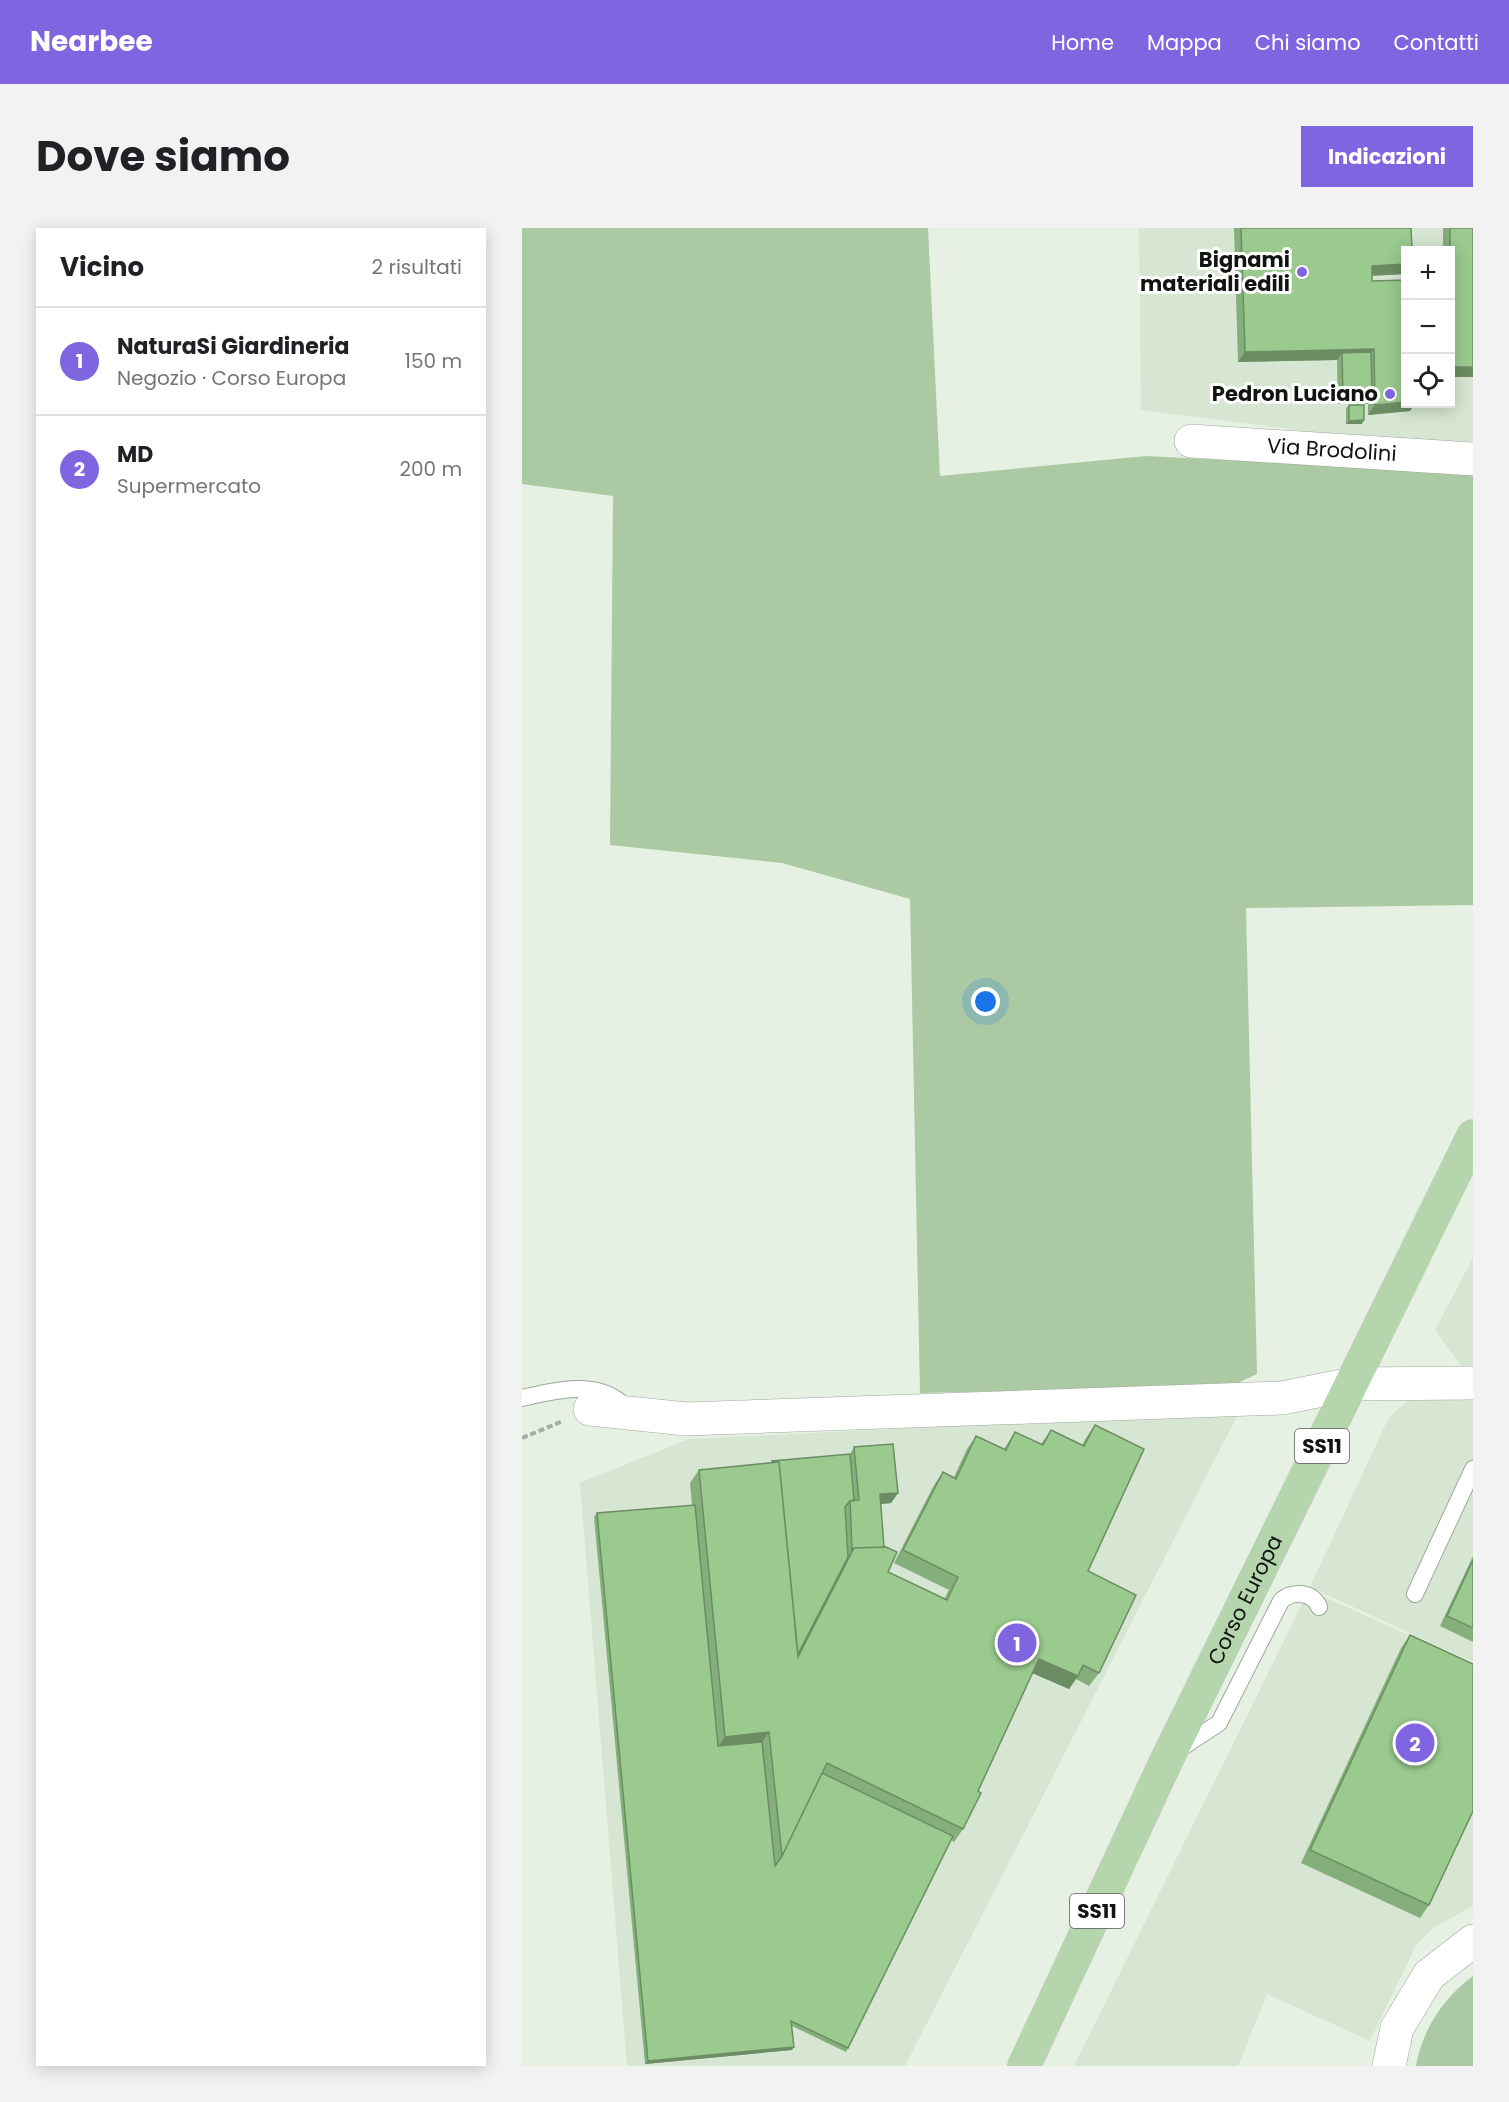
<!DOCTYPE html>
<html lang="it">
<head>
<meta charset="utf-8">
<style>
  :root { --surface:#fff; --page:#f2f2f2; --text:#202124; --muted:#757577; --line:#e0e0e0; --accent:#7f65e0 }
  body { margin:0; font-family:Poppins,sans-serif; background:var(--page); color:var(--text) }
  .controls { position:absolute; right:18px; top:18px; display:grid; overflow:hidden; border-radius:0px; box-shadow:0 3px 15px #0003 }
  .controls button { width:54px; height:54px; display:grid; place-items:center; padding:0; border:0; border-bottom:2px solid var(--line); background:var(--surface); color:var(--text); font:30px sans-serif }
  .you { position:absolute; left:464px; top:774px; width:21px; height:21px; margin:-15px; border:4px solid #fff; border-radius:50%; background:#1a73e8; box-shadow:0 0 0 9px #1a73e833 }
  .badge { display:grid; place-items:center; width:39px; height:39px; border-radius:50%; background:var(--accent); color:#fff; font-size:20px; font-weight:700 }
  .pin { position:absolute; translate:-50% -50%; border:3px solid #fff; box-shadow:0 2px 6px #0006 }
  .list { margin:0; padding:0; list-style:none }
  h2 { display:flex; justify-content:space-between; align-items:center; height:78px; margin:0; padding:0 24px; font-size:26px }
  h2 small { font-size:20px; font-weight:400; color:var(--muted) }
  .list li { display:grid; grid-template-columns:39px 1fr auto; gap:18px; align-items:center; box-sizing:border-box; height:108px; padding:0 24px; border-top:2px solid var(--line) }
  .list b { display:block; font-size:22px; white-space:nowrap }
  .list p { margin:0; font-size:20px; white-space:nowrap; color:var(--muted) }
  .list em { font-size:20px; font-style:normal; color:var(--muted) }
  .icon { flex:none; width:33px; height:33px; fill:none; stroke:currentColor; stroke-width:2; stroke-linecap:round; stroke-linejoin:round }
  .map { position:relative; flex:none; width:951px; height:1838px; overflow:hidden; border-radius:0px }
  header { display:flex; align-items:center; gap:36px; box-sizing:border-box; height:84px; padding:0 30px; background:var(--accent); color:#fff }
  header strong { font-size:28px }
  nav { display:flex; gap:33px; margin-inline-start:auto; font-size:21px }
  .intro { display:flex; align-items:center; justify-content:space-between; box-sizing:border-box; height:144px; padding:0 36px }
  h1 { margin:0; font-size:42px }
  .button { padding:15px 27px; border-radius:0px; background:var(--accent); color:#fff; font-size:21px; font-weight:700 }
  main { display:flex; gap:36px; padding:0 36px }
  aside { flex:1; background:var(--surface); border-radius:0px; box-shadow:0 3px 15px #0003 }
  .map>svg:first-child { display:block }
  .built { fill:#d6e6d2; fill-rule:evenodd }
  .green { fill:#abcaa3 }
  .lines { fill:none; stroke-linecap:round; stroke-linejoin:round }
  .lane-casing { stroke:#9da89b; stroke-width:18 }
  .street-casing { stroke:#9da89b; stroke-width:34 }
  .primary-casing { stroke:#cfd0cf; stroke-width:34 }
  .path { stroke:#a4ada2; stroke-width:4; stroke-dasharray:6 3; stroke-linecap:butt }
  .lane { stroke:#fff; stroke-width:16 }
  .street { stroke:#fff; stroke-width:33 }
  .primary { stroke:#b5d5ad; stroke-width:33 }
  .wall { fill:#84ae7a }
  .shaded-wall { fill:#6c8d63 }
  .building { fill:#9aca8e; stroke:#6c8d63; stroke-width:1.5 }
  .poi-dot { fill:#7f65e0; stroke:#fff; stroke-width:2 }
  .labels { text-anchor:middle; stroke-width:6; stroke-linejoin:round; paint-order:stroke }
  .shield { fill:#fff; stroke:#585b58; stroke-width:1.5 }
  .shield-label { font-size:20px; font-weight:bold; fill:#111510 }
  .poi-label { font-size:21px; font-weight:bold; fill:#111510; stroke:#fff; text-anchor:end }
  .street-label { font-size:21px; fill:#111510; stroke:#fff }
</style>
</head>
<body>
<header>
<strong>Nearbee</strong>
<nav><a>Home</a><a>Mappa</a><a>Chi siamo</a><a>Contatti</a></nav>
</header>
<div class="intro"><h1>Dove siamo</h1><a class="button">Indicazioni</a></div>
<main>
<aside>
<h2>Vicino<small>2 risultati</small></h2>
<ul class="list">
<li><span class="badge">1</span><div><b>NaturaSi Giardineria</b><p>Negozio · Corso Europa</p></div><em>150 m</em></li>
<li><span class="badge">2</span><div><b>MD</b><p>Supermercato</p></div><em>200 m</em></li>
</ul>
</aside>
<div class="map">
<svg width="951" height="1838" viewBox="0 0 951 1838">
  <rect width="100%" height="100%" fill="#e6f1e3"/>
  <path class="built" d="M617,0H951V214L845,211L619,182ZM884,22H928V176H884Z
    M951,1030V1138L940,1139L913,1102Z
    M951,1165V1434L788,1359L867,1189L892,1167Z
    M717,1184L383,1838H105L58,1255L167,1211Z
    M787,1362L951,1436V1678L911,1700L894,1717L848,1813L745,1766L716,1838H552Z"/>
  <path class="green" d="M0,0H406L418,248L624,228L951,245V677L724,680L735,1146L707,1159L398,1165L388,671L260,635L88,617L91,268L0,256Z
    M951,1748V1838H894C900,1802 922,1769 951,1748Z"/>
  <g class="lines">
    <defs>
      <path id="lane" d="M0,1170C31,1163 71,1152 98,1174
        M893,1366L951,1241
        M656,1522L697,1495L759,1373C770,1362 792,1364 797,1379"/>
      <g id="street">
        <path id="s1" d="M669,213L951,231"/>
        <path d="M68,1181L164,1191L760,1170L830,1156L951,1155"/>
        <path d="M867,1838L875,1800L907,1747L951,1713"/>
      </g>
      <g id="primary">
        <path id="s2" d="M502,1838L647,1527L951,908"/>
      </g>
    </defs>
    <use href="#lane" class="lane-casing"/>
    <use href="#street" class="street-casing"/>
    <use href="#primary" class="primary-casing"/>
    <path class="path" d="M0,1210L41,1193"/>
    <use href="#lane" class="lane"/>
    <use href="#street" class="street"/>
    <use href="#primary" class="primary"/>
  </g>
  <path class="wall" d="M712,0H889L883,46L850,48V53L888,183L846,187V176H816L815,132L716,134Z
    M921,0H951V149H928V22H921Z
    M827,177L840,196H824V180Z
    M573,1197L566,1343L577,1445L567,1458L554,1451L547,1461L510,1445L456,1563L441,1601L432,1614L429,1612L324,1824L270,1798V1822L123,1836L72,1289L75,1285L170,1277L168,1255L177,1242L328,1226L332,1219L376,1265L369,1275L358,1276L362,1319L366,1344L422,1371L427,1362L372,1335L412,1257L421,1244L432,1249L445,1221L454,1208L482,1221L493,1204L519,1216L529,1202L560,1217L564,1210Z
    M951,1328V1414L918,1398Z
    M888,1407L907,1677L898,1690L779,1635L879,1420Z"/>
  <path class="shaded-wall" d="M884,36L883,46L843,48L850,38Z
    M852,121L845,131L820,125L815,132L716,134L723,124Z
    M928,139H951V149H928Z
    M821,169H850L846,176H816Z
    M884,174V176H893L888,183L846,187L853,177Z
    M842,192L840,196H824L827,193Z
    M376,1265L369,1275L350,1277L358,1266Z
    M517,1431L556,1448L547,1461L508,1444Z
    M247,1504L238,1517L194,1522L203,1509Z
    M272,1819L270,1822L123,1836L126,1833Z"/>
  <path class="building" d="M719,0H889L890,22H884V36L850,38V53L884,52V174L853,177L852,121L723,124Z
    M928,0H951V139H928Z
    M849,124L850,169H821L820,125Z
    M827,177H842V192L827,193Z
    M573,1197L622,1221L566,1343L614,1367L577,1445L561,1437L556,1448L517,1431L456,1563L459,1565L441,1601L305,1535L260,1628L247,1504L203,1509L177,1242L257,1234L276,1429L332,1320L364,1319L375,1324L366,1344L425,1372L436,1349L381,1322L421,1244L434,1251L454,1208L484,1222L493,1204L521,1217L529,1202L562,1218Z
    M371,1216L376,1265L358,1266L362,1319L332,1320L330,1322L328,1273L337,1272L332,1219Z
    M328,1226L332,1272L328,1273L323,1279L326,1329L276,1426L257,1234H250V1233Z
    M173,1277L196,1518L240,1514L253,1638L260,1628L300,1545L431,1608L326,1820L269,1793L272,1819L126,1833L75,1285Z
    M951,1332V1400L925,1388Z
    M888,1407L951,1436V1583L907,1677L788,1622Z"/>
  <g class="poi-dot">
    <circle cx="780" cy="44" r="6"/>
    <circle cx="868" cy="166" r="6"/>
  </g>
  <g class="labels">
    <g class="shield">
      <rect x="773" y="1201" width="54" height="34" rx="4.5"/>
      <rect x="548" y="1666" width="54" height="34" rx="4.5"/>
    </g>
    <g class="shield-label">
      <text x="800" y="1225">SS11</text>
      <text x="575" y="1690">SS11</text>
    </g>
    <g class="poi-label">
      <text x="768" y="39">Bignami<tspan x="768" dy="24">materiali edili</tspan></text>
      <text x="856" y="173">Pedron Luciano</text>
    </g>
    <g class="street-label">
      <text dy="7" stroke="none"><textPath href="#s1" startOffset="141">Via Brodolini</textPath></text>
      <text dy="7" stroke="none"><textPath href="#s2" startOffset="516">Corso Europa</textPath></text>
    </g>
  </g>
</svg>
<div class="controls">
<button>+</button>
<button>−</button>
<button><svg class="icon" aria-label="locate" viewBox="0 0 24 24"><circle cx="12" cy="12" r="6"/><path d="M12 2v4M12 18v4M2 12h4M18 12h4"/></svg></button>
</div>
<div class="you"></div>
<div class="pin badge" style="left:495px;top:1415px">1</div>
<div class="pin badge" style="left:893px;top:1515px">2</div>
</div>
</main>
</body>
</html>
